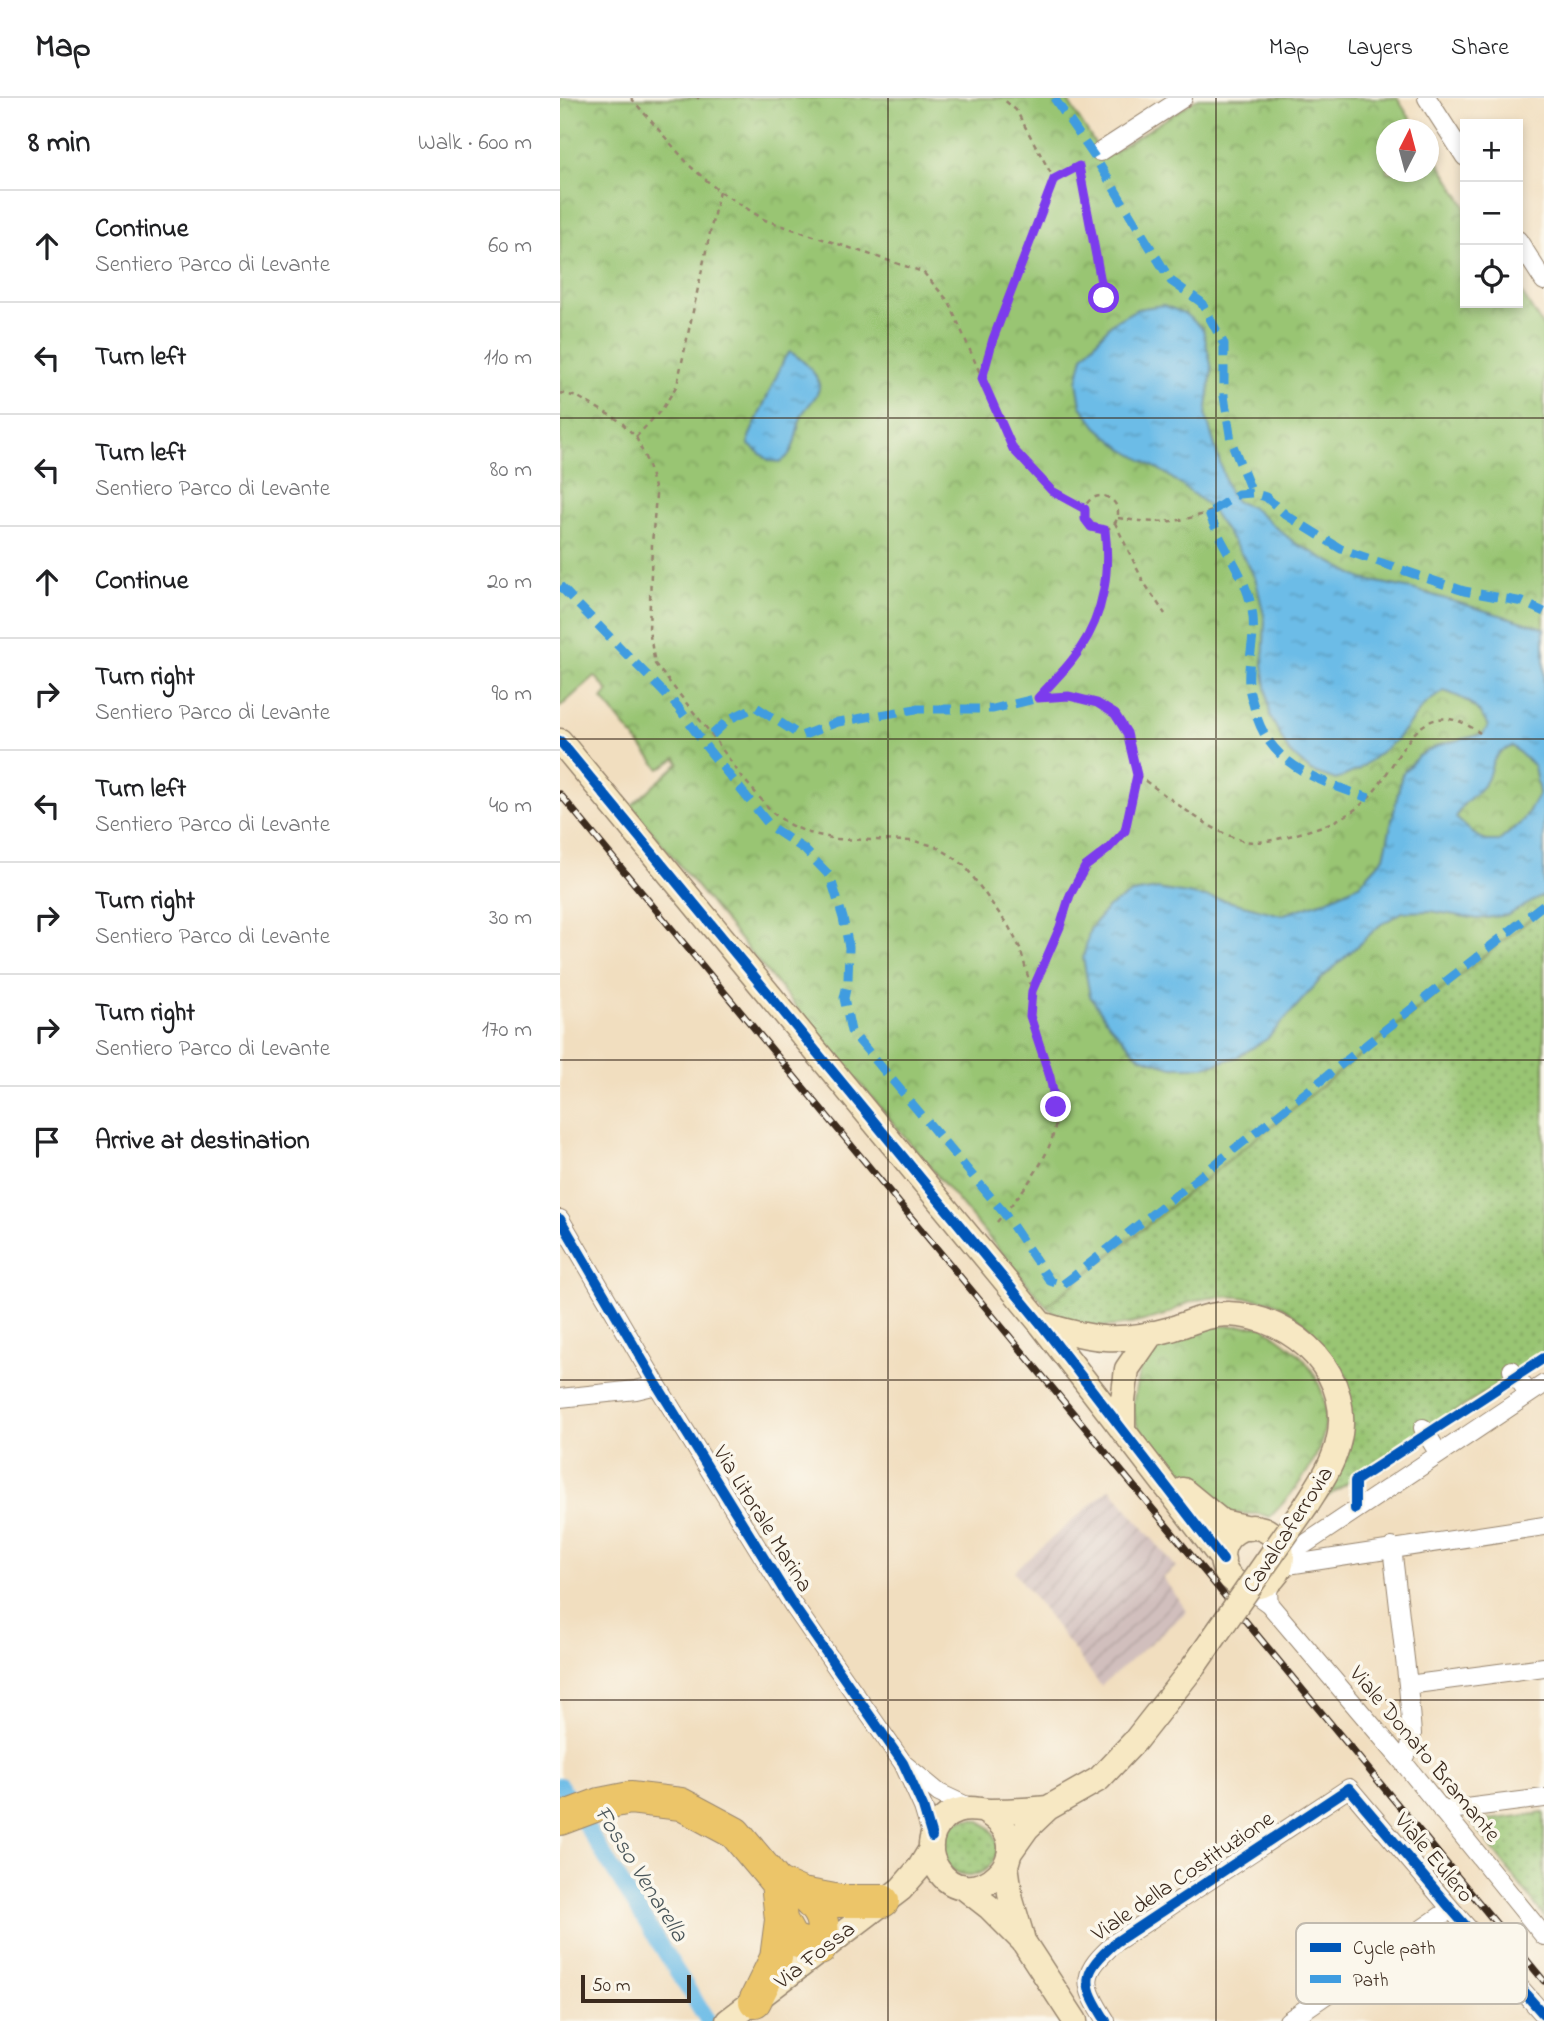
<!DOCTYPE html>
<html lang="en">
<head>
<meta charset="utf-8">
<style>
  :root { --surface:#fff; --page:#f2f2f2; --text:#202124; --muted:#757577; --line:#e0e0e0 }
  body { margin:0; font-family:"Indie Flower",sans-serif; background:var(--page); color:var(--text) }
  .controls { position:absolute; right:21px; top:21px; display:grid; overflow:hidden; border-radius:0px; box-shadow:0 4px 10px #0003 }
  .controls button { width:63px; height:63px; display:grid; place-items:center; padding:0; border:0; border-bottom:2px solid var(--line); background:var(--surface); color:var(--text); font:35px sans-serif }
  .compass { position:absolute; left:816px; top:21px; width:63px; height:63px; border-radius:50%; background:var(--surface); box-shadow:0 4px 10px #0003; rotate:6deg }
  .scale { position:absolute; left:21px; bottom:18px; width:110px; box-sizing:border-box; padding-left:7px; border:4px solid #3b2a1e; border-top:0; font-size:19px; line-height:24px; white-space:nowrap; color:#3b2a1e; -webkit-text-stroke:5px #fbf7ec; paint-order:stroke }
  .stop { position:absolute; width:21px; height:21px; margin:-16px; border:5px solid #7c3aed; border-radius:50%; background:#fff }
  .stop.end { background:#7c3aed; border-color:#fff; box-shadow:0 2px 7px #0008 }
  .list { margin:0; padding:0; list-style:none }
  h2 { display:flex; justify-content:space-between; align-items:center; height:91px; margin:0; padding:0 28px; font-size:30px }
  h2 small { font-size:23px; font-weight:400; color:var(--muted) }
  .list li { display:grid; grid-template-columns:46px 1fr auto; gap:21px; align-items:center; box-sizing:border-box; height:112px; padding:0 28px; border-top:2px solid var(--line) }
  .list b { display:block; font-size:26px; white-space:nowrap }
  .list p { margin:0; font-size:23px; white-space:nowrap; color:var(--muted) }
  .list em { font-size:23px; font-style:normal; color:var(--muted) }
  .icon { flex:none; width:38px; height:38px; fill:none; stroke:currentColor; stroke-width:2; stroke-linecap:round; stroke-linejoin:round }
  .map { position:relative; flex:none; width:984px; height:1923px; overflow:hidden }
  header { display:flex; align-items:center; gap:42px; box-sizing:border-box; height:98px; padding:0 35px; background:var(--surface); border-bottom:2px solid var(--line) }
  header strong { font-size:33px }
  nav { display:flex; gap:38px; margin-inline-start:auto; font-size:24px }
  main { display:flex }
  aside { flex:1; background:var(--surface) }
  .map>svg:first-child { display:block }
  .industrial { fill:url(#industrial-furrows) }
  .grass { fill:url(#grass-dots); stroke:#6a7848; stroke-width:2 }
  .park { fill:url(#park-crowns); stroke:#6a7848; stroke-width:2 }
  .water { fill:url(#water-ripples); stroke:#547382; stroke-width:2; fill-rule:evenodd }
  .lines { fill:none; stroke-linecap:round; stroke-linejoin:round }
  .canal { stroke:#6cbce7; stroke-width:16 }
  .street-casing { stroke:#96846e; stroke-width:20 }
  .secondary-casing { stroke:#96846e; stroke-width:27 }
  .highway-casing { stroke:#96846e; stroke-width:34 }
  .path { stroke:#96846e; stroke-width:2.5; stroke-dasharray:5 5; stroke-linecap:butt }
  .street { stroke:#fff; stroke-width:18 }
  .secondary { stroke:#f7e8c3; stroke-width:24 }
  .highway { stroke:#ecc569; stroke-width:32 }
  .rail-casing { stroke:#3b2a1e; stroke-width:7 }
  .rail { stroke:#fbf7ec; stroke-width:4.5; stroke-dasharray:13; stroke-linecap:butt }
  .secondary-bridge-casing { stroke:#96846e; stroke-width:27; stroke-linecap:butt }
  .secondary-bridge { stroke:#f7e8c3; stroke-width:24 }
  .quiet { stroke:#3f9ce0; stroke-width:9; stroke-dasharray:18 9; stroke-linecap:butt }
  .cycleway-casing { stroke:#fbf7ec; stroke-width:15 }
  .cycleway { stroke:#0057b8; stroke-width:10 }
  .route { stroke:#7c3aed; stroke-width:9 }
  .grid { fill:none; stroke:#3b2a1e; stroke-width:2; stroke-opacity:0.55 }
  .labels { text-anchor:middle; stroke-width:7; stroke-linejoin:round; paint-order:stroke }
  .street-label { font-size:23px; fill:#3b2a1e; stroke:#fbf7ec }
  .water-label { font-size:24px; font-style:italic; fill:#4a565a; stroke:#fbf7ec }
  .key { fill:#fbf7ec; stroke:#c1baae; stroke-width:2 }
  .key-label { font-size:19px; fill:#3b2a1e }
</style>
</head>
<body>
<header>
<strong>Map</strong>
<nav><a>Map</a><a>Layers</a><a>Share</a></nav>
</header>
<main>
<aside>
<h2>8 min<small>Walk · 600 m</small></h2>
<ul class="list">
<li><svg class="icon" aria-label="ahead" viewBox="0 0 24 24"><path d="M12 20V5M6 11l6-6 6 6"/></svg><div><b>Continue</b><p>Sentiero Parco di Levante</p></div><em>60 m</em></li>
<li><svg class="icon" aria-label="left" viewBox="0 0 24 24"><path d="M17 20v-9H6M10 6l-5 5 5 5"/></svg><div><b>Turn left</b></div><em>110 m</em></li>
<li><svg class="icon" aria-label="left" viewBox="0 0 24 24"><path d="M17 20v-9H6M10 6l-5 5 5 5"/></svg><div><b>Turn left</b><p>Sentiero Parco di Levante</p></div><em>80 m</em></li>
<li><svg class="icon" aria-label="ahead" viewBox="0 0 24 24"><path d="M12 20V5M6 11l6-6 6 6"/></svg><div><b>Continue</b></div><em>20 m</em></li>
<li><svg class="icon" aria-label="right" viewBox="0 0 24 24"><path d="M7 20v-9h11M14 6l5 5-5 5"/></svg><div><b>Turn right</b><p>Sentiero Parco di Levante</p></div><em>90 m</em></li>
<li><svg class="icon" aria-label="left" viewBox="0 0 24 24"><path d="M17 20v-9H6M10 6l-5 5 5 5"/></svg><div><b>Turn left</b><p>Sentiero Parco di Levante</p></div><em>40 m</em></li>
<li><svg class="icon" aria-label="right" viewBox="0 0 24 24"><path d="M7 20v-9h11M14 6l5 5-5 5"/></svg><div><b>Turn right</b><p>Sentiero Parco di Levante</p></div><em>30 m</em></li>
<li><svg class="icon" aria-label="right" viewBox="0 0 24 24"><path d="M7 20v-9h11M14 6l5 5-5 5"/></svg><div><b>Turn right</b><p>Sentiero Parco di Levante</p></div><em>170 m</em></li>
<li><svg class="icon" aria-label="arrive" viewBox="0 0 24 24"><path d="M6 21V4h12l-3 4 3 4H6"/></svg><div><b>Arrive at destination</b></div></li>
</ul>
</aside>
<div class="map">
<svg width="984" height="1923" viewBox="0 0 984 1923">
  <defs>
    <pattern id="industrial-furrows" width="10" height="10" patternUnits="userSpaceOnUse" patternTransform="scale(1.75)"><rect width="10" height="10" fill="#d1bfbd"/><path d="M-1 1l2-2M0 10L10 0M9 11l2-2" fill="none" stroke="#b4a4a2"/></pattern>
    <pattern id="grass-dots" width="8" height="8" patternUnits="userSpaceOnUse" patternTransform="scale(1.75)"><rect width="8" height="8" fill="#99c573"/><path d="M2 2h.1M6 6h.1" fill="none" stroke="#7ea05e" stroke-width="1.8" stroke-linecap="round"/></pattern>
    <pattern id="park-crowns" width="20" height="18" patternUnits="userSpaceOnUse" patternTransform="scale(1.75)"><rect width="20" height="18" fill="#99c573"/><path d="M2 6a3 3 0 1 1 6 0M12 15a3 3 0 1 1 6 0" fill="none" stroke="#7ea05e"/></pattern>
    <pattern id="water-ripples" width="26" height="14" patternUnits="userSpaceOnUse" patternTransform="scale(1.75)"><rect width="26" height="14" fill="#6cbce7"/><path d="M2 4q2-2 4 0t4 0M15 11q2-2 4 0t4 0" fill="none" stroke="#5a99bb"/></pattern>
  </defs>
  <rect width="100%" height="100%" fill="#fbf7ec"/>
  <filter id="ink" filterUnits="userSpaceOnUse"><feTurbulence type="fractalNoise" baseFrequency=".0143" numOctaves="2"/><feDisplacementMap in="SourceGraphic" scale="14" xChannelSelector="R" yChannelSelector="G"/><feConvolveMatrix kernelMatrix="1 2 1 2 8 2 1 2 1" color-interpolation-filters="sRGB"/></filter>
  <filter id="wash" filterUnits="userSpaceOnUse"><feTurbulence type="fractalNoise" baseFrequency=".00686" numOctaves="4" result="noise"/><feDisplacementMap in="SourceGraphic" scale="28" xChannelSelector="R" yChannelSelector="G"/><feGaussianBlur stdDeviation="1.57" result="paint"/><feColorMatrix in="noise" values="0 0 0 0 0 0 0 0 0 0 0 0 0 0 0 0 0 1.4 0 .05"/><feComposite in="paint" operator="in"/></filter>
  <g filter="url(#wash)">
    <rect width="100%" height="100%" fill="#f1debf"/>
    <path class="industrial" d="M550,1390L616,1469L603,1480L627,1513L541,1588L454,1473Z"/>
    <path class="grass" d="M984,810V1255L753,1408L784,1283C766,1252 748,1219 713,1204C706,1201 695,1201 687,1200C667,1197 647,1199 628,1205C620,1208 612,1214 604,1217C578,1226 551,1231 524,1227C510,1224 496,1219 486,1208Z
      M984,1715V1818L912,1724Z
      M381 1749a28 28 0 1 1 56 0a28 28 0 1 1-56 0Z"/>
    <path class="park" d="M0,0H506L544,60L639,0H837L857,31L827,32V74H869V49L905,107V205H958V189L984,230V810L486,1208L186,849L71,708L119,665L116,660L100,671L42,601L48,593L35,578L0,609Z
      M639,1228H703C718,1240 738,1252 748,1267C789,1324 751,1377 710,1419L699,1416L669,1415L635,1392L578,1330L572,1309L580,1270L599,1248L620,1235Z"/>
    <path class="water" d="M603,207L624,215L643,231L652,271L646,318L669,395L677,404L691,409L735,445L802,481L852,491L984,530V797L948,817L918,821L871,813L843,814L820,827L761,881L707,941L677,959L645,969H612L580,959L550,927L530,898L523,860L530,831L548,809L572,795L597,791L664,802L721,817L764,803L799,787L824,759L842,676L858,658L879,647L923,636L928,628C917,607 907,601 884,593L865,606L836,642L798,672L776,682L751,673L729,654L710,618L703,567L705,522L696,483L688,466L655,417L649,408L605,375L563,351L537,329L521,308L517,283L523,258L552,225L577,211ZM952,648L974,668L979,695L963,723L939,743H926L914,736L896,720C902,701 917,699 927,682C931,674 930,664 938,657C941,653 948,651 952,648Z
      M230,254C240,259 257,275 259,286C261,296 248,307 243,315C235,330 238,355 220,364L210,363L189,347V339L225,259Z"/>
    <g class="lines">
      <path class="canal" d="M0,1687L148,1923"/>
    </g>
  </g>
  <g filter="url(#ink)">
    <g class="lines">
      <defs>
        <path id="street" d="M867,0L905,59
          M540,54L623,0
          M958,142L984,183
          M0,1121L97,1287L233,1507L343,1665L363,1709L372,1739
          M952,1272L969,1296
          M0,1300L76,1292L97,1287
          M863,1330L879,1356
          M832,1449L848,1587L852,1636L850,1649L843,1664
          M722,1457L745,1446L984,1286
          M721,1468L984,1428
          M684,1488L709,1506L843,1664L984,1838
          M709,1506L708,1494L711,1483
          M848,1587L984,1569
          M345,1667L379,1695L411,1710
          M882,1713L984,1700
          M546,1923C521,1884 521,1875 556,1844L789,1690L891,1811L984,1917
          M728,1923L891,1811"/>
        <path id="secondary" d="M0,643L481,1226L663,1462
          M481,1226C533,1242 558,1246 611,1231C630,1225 648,1216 668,1216C735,1218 798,1279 777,1349C771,1370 758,1388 747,1406
          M563,1333V1303L567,1271L592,1235
          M623,1392L662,1424L689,1430
          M662 1459a30 30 0 1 1 60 0a30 30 0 1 1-60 0Z
          M424,1713C492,1752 409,1824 377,1770C370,1759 369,1746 374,1734C379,1724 387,1716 397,1713C408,1709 418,1712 429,1713C449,1713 468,1712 488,1710
          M450,1754L467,1730L488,1710L539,1681L575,1643L634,1568
          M446,1767L451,1802L462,1839
          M402,1788L429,1809L463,1843L515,1923
          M168,1923L341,1791L360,1769L371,1751"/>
        <path id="highway" d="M0,1721L40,1706L70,1700L121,1706L175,1735L217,1785L242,1796L280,1803H323
          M221,1822L232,1842L260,1851C266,1823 263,1815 242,1796
          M195,1903L216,1860L221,1822L217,1785"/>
      </defs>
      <use href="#street" class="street-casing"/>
      <use href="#secondary" class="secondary-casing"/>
      <use href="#highway" class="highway-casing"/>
      <path class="path" d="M71,0L131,69L159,93L205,122L363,174L389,204L453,351L492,393L525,411
        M137,0H139
        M494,81L519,67L544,200
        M422,281L433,241L494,81L456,12L442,0
        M0,295L18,299L60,323L76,339L87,364L96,397L92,446L89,532L95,566L152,637L181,678L213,715L230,727L249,735L276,741L354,743L375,748L392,758L405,768L449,829L460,850L472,893
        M76,339L103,310L117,287L159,93
        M524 415a17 17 0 1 1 34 0a17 17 0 1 1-34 0Z
        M558,420C593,426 618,426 652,413
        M555,425L583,483L605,516
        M577,677C606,697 643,728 675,740C694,748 714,742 733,737C761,729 787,722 808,700C843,664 856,589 920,635
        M437,1124C462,1094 500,1051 496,1009C495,990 487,971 482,953C476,935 467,916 471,897C477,873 491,851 500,828C507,809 512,788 525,770C536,756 559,748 566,730C580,692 582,620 535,604C516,598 497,599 478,600C492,584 509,569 520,551C544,516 551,473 545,432"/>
      <use href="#street" class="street"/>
      <use href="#secondary" class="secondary"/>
      <use href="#highway" class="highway"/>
      <defs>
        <path id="rail" d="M0,696L984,1883"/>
      </defs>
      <use href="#rail" class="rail-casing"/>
      <use href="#rail" class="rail"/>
      <defs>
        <path id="secondary-bridge" d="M634,1568L747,1406"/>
      </defs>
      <use href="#secondary-bridge" class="secondary-bridge-casing"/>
      <use href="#secondary-bridge" class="secondary-bridge"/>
      <path class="quiet" d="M494,0L534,58L611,183L641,204L664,246V298L671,343L692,395
        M652,413L678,396L692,395L706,399L726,417L781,451L904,493L963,504L984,514
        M649,414C660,448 686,476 692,512C697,536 687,561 689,587C689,595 693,604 695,613C710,668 759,683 809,700
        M0,488L118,609L147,650L211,729L244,751L270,778L283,820L289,849L288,882L284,900L291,933L444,1115L490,1183L502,1187L514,1178L984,806
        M152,637L169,621L196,609L241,638L278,624L356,611H433L478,600"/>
      <defs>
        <path id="cycleway" d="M0,643L481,1226L663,1462
          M0,1121L97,1287L233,1507L343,1665L363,1709L372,1739
          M795,1411V1383L984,1260
          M546,1923C521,1884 521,1875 556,1844L789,1690L891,1811L984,1917"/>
      </defs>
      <use href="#cycleway" class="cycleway-casing"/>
      <use href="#cycleway" class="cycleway"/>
    </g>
  </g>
  <g class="lines" filter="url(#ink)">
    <path class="route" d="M496,1009L490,979L470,918L472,893L500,829L510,797L525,769L547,752L565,733L577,677L567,635L555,616L537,605L509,598L478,600C492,584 509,569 520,551C544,516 550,473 545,432L531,429L525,421V411L492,393L453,351L422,281L433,241L494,81L519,68L544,200"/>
  </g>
  <path class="grid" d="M328,0V1923M656,0V1923M0,320H984M0,641H984M0,962H984M0,1282H984M0,1602H984"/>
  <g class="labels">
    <g class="street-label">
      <text transform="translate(204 1420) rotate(58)" y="8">Via Litorale Marina</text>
      <text transform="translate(727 1431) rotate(-57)" y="8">Cavalcaferrovia</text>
      <text transform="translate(866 1655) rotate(50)" y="8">Viale Donato Bramante</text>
      <text transform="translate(875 1759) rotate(50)" y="8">Viale Eulero</text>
      <text transform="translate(622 1777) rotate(-34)" y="8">Viale della Costituzione</text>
      <text transform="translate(254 1856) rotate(-38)" y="8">Via Fossa</text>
    </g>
    <g class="water-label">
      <text transform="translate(82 1775) rotate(58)" y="8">Fosso Venarella</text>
    </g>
  </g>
  <rect x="736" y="1825" width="231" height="81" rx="10" class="key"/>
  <rect x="750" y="1845" width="31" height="9" fill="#0057b8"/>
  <rect x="750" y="1877" width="31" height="8" fill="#3f9ce0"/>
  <g class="key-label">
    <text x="793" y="1856">Cycle path</text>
    <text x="793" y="1888">Path</text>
  </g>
</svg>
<div class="controls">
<button>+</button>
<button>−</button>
<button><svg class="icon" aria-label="locate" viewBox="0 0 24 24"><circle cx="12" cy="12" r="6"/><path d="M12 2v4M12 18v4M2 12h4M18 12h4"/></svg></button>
</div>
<svg class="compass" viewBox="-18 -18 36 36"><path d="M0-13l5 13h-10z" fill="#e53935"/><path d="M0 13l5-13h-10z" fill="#757577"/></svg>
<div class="scale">50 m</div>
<div class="stop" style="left:544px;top:200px"></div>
<div class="stop end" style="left:496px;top:1009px"></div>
</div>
</main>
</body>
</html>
